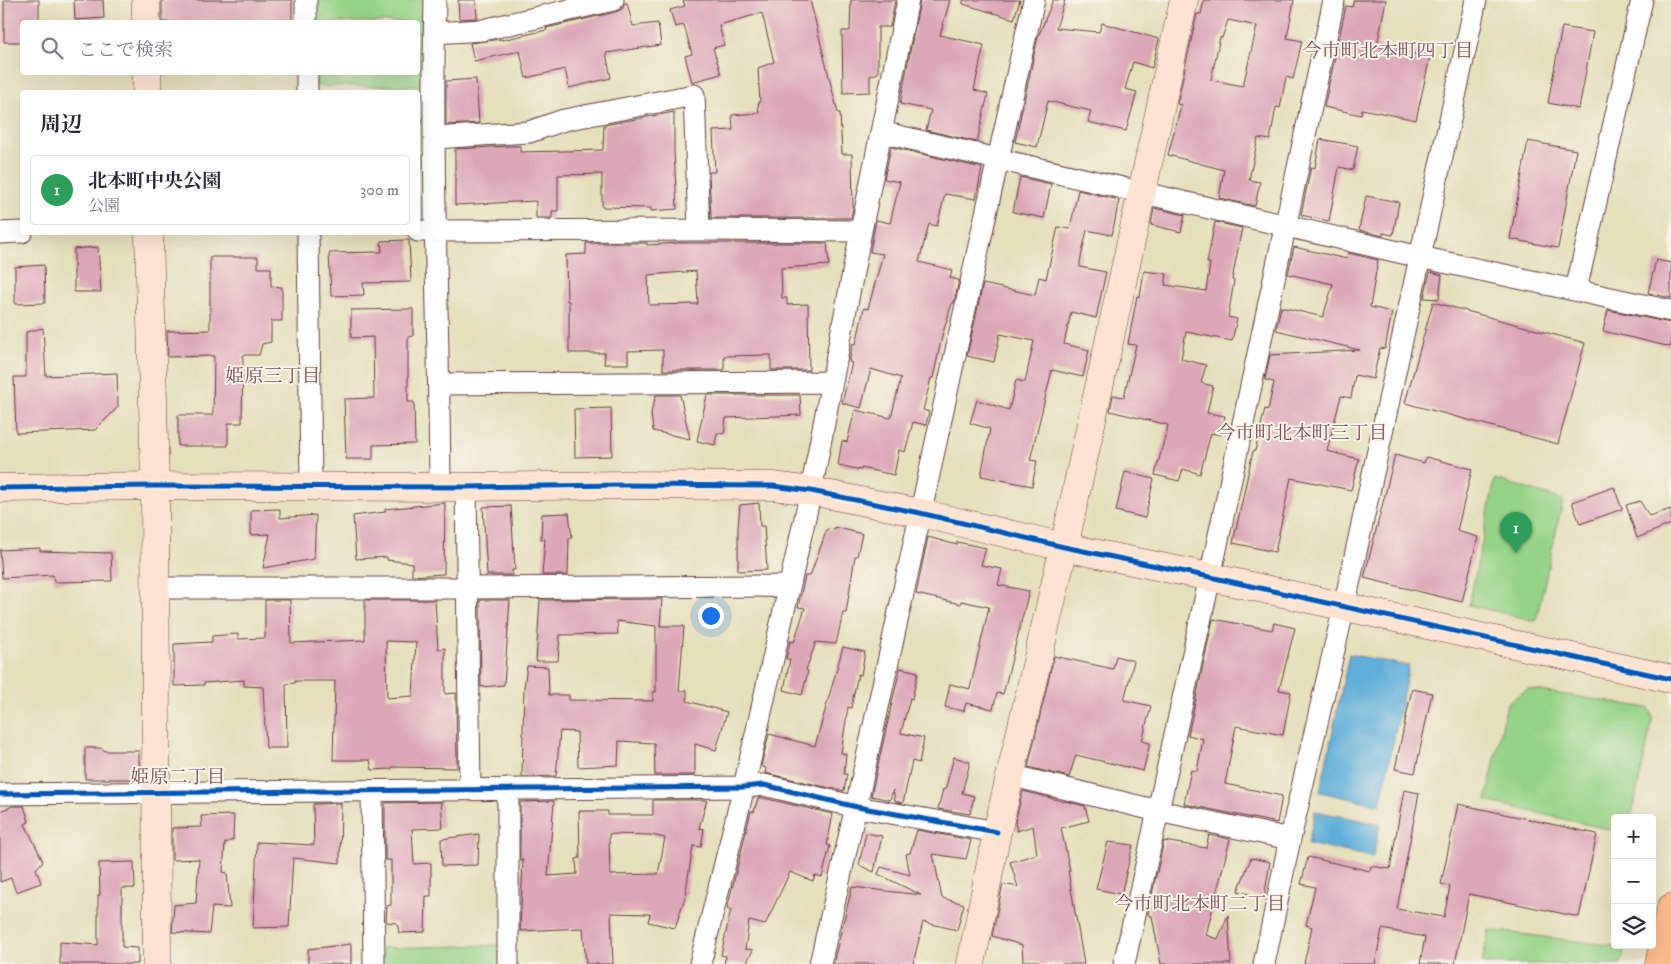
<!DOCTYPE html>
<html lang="ja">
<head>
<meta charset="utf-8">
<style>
  :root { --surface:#fff; --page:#f7f7f7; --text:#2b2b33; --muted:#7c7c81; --line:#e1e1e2; --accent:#7c3aed }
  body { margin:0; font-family:"IM FELL DW Pica","Noto Serif JP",serif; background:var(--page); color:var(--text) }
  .controls { position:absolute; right:15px; bottom:15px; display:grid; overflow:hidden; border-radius:5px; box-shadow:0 5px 20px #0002 }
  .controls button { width:45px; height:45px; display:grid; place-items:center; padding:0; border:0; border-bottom:1px solid var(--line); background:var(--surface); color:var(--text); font:25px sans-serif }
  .you { position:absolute; left:710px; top:615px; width:18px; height:18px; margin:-12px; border:4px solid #fff; border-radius:50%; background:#1a73e8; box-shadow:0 0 0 8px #1a73e833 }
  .badge { display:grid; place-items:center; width:32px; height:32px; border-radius:50%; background:var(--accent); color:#fff; font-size:16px; font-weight:700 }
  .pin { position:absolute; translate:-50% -41px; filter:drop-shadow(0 1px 2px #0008) }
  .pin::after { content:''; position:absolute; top:26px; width:18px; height:15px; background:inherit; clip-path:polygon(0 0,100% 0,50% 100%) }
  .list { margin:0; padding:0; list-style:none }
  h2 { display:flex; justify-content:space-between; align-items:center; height:65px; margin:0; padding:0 20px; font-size:21px }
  h2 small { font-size:16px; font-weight:400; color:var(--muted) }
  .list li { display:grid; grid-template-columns:32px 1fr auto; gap:15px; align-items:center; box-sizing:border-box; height:70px; margin:0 10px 10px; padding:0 10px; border:1px solid var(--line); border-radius:5px }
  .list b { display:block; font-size:19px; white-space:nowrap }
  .list p { margin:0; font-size:16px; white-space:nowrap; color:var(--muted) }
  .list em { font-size:16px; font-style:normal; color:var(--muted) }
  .icon { flex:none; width:28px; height:28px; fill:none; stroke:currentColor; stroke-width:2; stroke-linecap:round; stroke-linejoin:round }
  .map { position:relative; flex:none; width:1671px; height:964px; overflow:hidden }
  .search { position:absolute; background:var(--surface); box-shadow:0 5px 20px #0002; left:20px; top:20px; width:400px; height:55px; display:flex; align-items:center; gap:12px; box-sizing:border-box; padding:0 18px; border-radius:5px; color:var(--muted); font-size:19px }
  .panel { position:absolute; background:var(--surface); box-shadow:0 5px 20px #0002; left:20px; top:90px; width:400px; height:145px; border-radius:5px }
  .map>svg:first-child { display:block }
  .green { fill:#96d387; stroke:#707959 }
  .water { fill:#5daed8; stroke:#546682 }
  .building { fill:#dca7b6; fill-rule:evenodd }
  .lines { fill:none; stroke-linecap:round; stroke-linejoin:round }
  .street-casing { stroke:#613c41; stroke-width:23 }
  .secondary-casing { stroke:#613c41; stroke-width:29 }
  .highway-casing { stroke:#613c41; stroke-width:29 }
  .street { stroke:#fff; stroke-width:21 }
  .secondary { stroke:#fde4d1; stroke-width:28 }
  .highway { stroke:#fabb8c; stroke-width:28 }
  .cycleway-casing { stroke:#f7f3e8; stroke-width:8 }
  .cycleway { stroke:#0057b8; stroke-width:5 }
  .labels { text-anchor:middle; stroke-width:4; stroke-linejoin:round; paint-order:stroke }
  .neighbourhood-label { font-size:19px; fill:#7d4f5c; stroke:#f7f3e8 }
</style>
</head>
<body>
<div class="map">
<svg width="1671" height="964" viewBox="0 0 1671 964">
  <rect width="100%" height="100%" fill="#f7f3e8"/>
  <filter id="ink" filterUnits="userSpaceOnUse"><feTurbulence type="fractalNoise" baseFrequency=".02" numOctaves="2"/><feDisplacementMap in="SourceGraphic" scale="10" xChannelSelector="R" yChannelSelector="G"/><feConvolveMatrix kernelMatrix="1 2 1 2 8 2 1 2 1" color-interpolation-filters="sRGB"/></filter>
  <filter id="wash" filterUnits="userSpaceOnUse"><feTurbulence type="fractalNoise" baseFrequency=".0096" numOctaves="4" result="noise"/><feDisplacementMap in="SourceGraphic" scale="20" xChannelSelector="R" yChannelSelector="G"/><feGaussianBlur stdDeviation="1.12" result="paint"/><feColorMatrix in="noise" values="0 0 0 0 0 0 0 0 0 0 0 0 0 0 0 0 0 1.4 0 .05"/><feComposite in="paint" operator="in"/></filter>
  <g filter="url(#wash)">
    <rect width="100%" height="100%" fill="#e6dfbb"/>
    <path class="green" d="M315,0H424L423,86H315V73L418,72V22H315Z
      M1495,479L1563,500L1536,621L1469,605Z
      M1528,689L1649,708L1653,718L1631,818H1615V831L1486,801L1507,703Z
      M1489,930L1625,947L1621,964H1482Z
      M500,945V964H382V948Z"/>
    <path class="water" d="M1349,654L1409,666L1380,805L1320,792Z
      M1315,811L1380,824L1373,857L1308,844Z"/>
    <g id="blocks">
      <path class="building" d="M4,0H39V22H22V42H4Z
        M74,0H103L104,18L75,20Z
        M162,0H292V22H162Z
        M458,0H476L477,18L459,19Z
        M683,0H810L838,113H840L842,154H852L853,208L851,218H711L709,172H715L713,131L733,130L732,115L759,113L758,103H760L758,68L774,62L762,13L719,25L724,45L713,48L721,74L692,82L685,56L692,54L684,25L675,27L670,10L685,6Z
        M851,0H895L890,27H878V73L870,76V92L843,93L842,31H850Z
        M920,0H950L940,35L984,45L974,90L988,94L977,142L926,130L931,110L900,104Z
        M963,0H1020L1014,19L963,4Z
        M1053,0H1065L1056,28L1099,32L1102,23L1159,39L1152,68L1133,62L1125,89L1137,92L1126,131L1088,122L1091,111L1048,101L1037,147L1015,142L1038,37Z
        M1204,0H1294L1287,38L1302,41L1293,79L1286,77L1280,108L1276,107L1270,140L1258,138L1249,180L1260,182L1255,206L1219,198L1224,170L1168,155L1181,105L1177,104L1197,14H1201ZM1228,20L1257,26L1243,86L1211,80L1220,37L1222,38Z
        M1354,0H1386L1377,46L1430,57L1416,120L1362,109L1361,115L1324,107L1346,6L1352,7Z
        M625,3H627L633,26L658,23L661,45L606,53L611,78L569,88L565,69L526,78L520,51L474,61L470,43L501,39L502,40L547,30L546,28L616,12L622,9Z
        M1562,27L1593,32L1579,109L1548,103Z
        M476,79L479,123L446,125V81Z
        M674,112V152L677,209L651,211V208L602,207V174L558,175V211H552V218H536V201L455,205V149L511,146H520V152L603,150L604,125Z
        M1320,139L1358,146L1353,170L1339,167L1329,221L1301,215L1311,167L1315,168Z
        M1528,141L1576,150L1558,248L1510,239Z
        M891,147L982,168L976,199L945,194L937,226L929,224L919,262L952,270L950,278L959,280L954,303H952L942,336L933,378H931L923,410L929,412L926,425L913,422L905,452L899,450L894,475L861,468V470L838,465L842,441L847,442L855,410L891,418L901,378L871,369L861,408L842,403L852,363L849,362L851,351L853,343L856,344L864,308L868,309L883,254L870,252L876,220L890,223L900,182L884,179Z
        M1020,177L1051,184L1044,218L1013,212Z
        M1078,190L1119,200L1112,235L1087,230L1080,262V267L1106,272L1096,318L1071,312L1064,344L1089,350L1083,377L1052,370L1030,460L1037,461L1032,486L981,476L990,429L970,423L977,400L1009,410L1016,380L1025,382L1034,341L1000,334L994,362L967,356L983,284L1035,295L1039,277L1046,279L1058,227L1070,229Z
        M1366,196L1399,202L1393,235L1383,233V236L1359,230Z
        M1154,208L1185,215L1181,232L1151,225Z
        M1215,222L1242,228L1232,280L1234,281L1228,317L1237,319L1232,341L1186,332L1181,359L1206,365L1201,383L1213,386L1207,413L1225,416L1221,435L1211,433L1200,474L1183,469L1179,481L1155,475L1168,425L1110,411L1113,395L1124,397L1136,345L1128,344L1137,296L1140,297L1144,271L1167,274L1165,285L1206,291L1210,263H1207Z
        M409,240L411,282L363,283L364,295L331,296L329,253L382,252L381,241Z
        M586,243H647V245L679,243H827L829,265L781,268L782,298H787V305L808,304L809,370H771V355L724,356V370H663V350L628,351V364H604L605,353H569V301H567L566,255L586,254ZM696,271L698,304L649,305L648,275Z
        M98,247L101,292H74V249Z
        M1294,247L1347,259L1348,253L1378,260L1370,307L1392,312L1385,349L1380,348L1373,379L1355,375L1351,398L1341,396L1327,451L1359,459L1351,490L1291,478L1275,552L1233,543L1253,451H1255L1265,409L1268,410L1274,382L1265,380L1270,355L1360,350L1276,330L1281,307L1323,317L1333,284L1288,274Z
        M210,257H258V268H271V286L282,287V321H271V342L262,344L259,355H243L242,423H228V446H178V415H213L214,356L168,357L167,331L210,330Z
        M1656,260L1671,263V298L1648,293Z
        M44,265L45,303L15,304V267Z
        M1430,272L1442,275L1439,299L1424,298Z
        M1433,302L1585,343L1558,444L1405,403Z
        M413,309V336L408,337V402H414L415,444L373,445V459H346L344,399L374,398L373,337L351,338V310Z
        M1608,310L1671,323V347L1603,331Z
        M43,328L46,376L117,373L118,407L95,430L16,433L14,377H26V332Z
        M656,395H680L690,439L653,431L651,413Z
        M707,395H800L801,415L726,418L724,434L717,433L715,445L697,441Z
        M611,408L612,456L575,457L574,409Z
        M1395,455L1424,463L1426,457L1472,469L1457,531L1478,537L1462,602L1364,578Z
        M1125,472L1154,479L1145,518L1116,511Z
        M1614,487L1622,509L1580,524L1572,502Z
        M1640,501L1649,516L1671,509V524L1637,538L1626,505Z
        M445,503L444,574L412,576V563L387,560V557L356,559L353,516L385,512V509Z
        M759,503L760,526H764L767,570L738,571V527L740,505Z
        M511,506L515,570H512V575H487L483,507Z
        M280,509V518L316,515L314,559L263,568L270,534L251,535V510Z
        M569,513L572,538H569L568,575H542L545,539H541L542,514Z
        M835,527L862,534L857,556H855L846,613H843L836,644L816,642L806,670L808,671L802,695L784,690L790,659H786L790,641L794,642L805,608L798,607L805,576H810L827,529L835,530Z
        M928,537L957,545V542L986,548L981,565L1002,569L998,585L1029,591L1003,694L997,693L993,709L966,703L964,711L945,707L950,684L970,689L989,607L961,601V604L916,594Z
        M40,548V551L111,553L112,581L54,582L53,575L2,578L0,550Z
        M662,599L660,626H684L679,691L687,690V701L727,712L716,750L695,744V775H655L654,743L619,741L618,765L578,767L577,732L560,731L556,776L522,777L524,687L527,666L548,667L549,695H569V700L653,701V692H656V626L617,621L618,634L560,635L558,661H536L540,600Z
        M265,600H290L291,643L365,640V600H435L438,649L445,648V694L456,693L457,768L392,767V769L372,770L370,760H333L335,681H295V683L286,684L287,748H266L263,687L244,686V680L204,683V685L174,686V644L212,642V636L238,634V639L265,638ZM386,641L416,642L413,696L387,698Z
        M480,600H510L504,685L481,687Z
        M1213,619L1272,630L1274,623L1295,628L1279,690L1291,692L1283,735L1236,726L1225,784L1282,796L1277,823L1184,804L1191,770L1197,771L1203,739L1188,735Z
        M843,647L865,652L861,675L858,674L851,708L848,707L841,753L846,754L844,774H847L844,791L765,773L766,768L761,766L769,734L815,746Z
        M1054,656L1113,669L1116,656L1134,661L1124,700L1151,706L1142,741L1150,743L1143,771L1076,755L1069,777L1028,767Z
        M900,668L918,672L912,699L910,698L901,733L924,738L919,763L912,761L903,803L895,801L893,790L890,800L871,796Z
        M1412,689L1432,693L1415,773L1395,769Z
        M85,748H101L105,751H139V779H85Z
        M954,757L970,762L962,793L974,796L970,814L938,809L943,789L945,790Z
        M1404,790L1419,793L1397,909L1444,917L1450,886L1441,884L1458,804L1597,834L1579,917L1469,894L1455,964H1420L1425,937L1382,929L1375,964H1304L1312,927L1306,925L1315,887L1301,884L1308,857L1370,871L1371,866L1390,869Z
        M1023,791L1062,801V802L1065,801L1085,806L1089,821L1061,828L1070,871H1068L1084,964H1038L1039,961H1023L1022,945L992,936L1003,884L1018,887L1010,862L1037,854L1033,826L1017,831L1015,822Z
        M758,798H763L833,814L827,845L830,846L822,877L815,875L813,881L790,872L765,925L749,921L745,949L753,950L746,964H724L726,956L721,955L731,909H727L751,811L754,812Z
        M653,800H707L699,828L704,829L701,847L693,846L686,890L687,891L675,928L648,922L650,914L611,913L613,964H586L583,928L520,931L523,860L520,861V802L554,801L548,876L577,874L576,859L580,858L579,811H608V815H653ZM609,834L651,835L665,838L658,874L610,875Z
        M441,802L443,828L412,829L414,864L431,863V896H426L425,932L399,933L397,923L386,922L387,906L391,905V860H385V803Z
        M341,803L340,863L293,858L289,927L253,928L257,842L314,845L313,804Z
        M13,806H24L29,822L25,824L43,861L36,869L41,883L16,892L11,878L0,882V811Z
        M234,815L233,840L225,843L223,872L227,873L230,908L212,907L209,934L172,932L174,905L196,903L199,859L172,860V828L202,827L201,816Z
        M917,830L971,840L966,859L933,854L942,898L964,904L957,930L923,922L913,964H833L852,887L921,895L878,874L881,867L910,875L906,854L910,853Z
        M866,833L882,836L874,872L859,865Z
        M479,834L478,865L442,866L441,839Z
        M1209,835L1230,839L1206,935L1218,939L1228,915L1231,964H1161L1152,916H1149L1148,912L1164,841L1206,848Z
        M1108,842L1133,845L1121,894L1096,889Z
        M1251,858L1270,862L1264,898L1238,891Z
        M134,862L135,888H122V947L138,948V964H60V942L98,945V895H100L99,863Z
        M351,944V964H308V949Z"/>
    </g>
  </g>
  <g filter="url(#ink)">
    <use href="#blocks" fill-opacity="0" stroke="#613c41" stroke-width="1"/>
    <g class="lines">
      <defs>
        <path id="street" d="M306,0V22
          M435,0C431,162 439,325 440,487
          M434,33L483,30L613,0
          M307,72V92
          M881,132L1420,257L1671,311
          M435,138L529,132L564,120L694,95L699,230
          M418,231L699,230L861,231
          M308,232L311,486
          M0,233L22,232
          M1576,290L1642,0
          M440,384L832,382
          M466,487L470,789
          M155,588H466L789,586
          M1009,775L1158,811L1290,839
          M508,789V964
          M372,791L374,964
          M0,794L744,787L764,785L857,807L997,832
          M700,964L744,787L811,491L861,231L908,0
          M820,964C895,643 960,321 1034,0
          M1124,964L1210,577L1334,0
          M1264,964L1290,839L1344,607L1476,0"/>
        <path id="secondary" d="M146,0V22
          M147,72V92
          M149,232L155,486L157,964
          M0,488L155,486L466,487L625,485L773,486L811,491L920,513L1064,547L1210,577L1671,679
          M971,964L997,832L1064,547L1184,0"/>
        <path id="highway" d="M1659,964L1671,908"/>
      </defs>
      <use href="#street" class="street-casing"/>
      <use href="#secondary" class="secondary-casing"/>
      <use href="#highway" class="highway-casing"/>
      <use href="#street" class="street"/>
      <use href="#secondary" class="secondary"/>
      <use href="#highway" class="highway"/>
      <defs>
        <path id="cycleway" d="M0,488L155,486L466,487L625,485L773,486L811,491L920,513L1064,547L1210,577L1671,679
          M0,794L744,787L764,785L857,807L997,832"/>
      </defs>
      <use href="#cycleway" class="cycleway-casing"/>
      <use href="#cycleway" class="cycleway"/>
    </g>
  </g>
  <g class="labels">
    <g class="neighbourhood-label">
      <text x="1388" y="57">今市町北本町四丁目</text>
      <text x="273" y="382">姫原三丁目</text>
      <text x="1302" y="439">今市町北本町三丁目</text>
      <text x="178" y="783">姫原二丁目</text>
      <text x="1200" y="910">今市町北本町二丁目</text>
    </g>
  </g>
</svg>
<div class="controls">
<button>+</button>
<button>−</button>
<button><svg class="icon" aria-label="layers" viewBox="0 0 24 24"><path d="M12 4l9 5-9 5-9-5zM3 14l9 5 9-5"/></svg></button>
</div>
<div class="you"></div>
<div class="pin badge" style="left:1516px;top:553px;background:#2e9e5b">1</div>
<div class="search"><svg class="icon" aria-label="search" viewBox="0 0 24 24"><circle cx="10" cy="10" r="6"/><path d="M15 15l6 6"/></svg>ここで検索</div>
<section class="panel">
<h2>周辺<small></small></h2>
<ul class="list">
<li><span class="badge" style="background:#2e9e5b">1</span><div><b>北本町中央公園</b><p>公園</p></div><em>300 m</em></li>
</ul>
</section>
</div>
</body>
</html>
